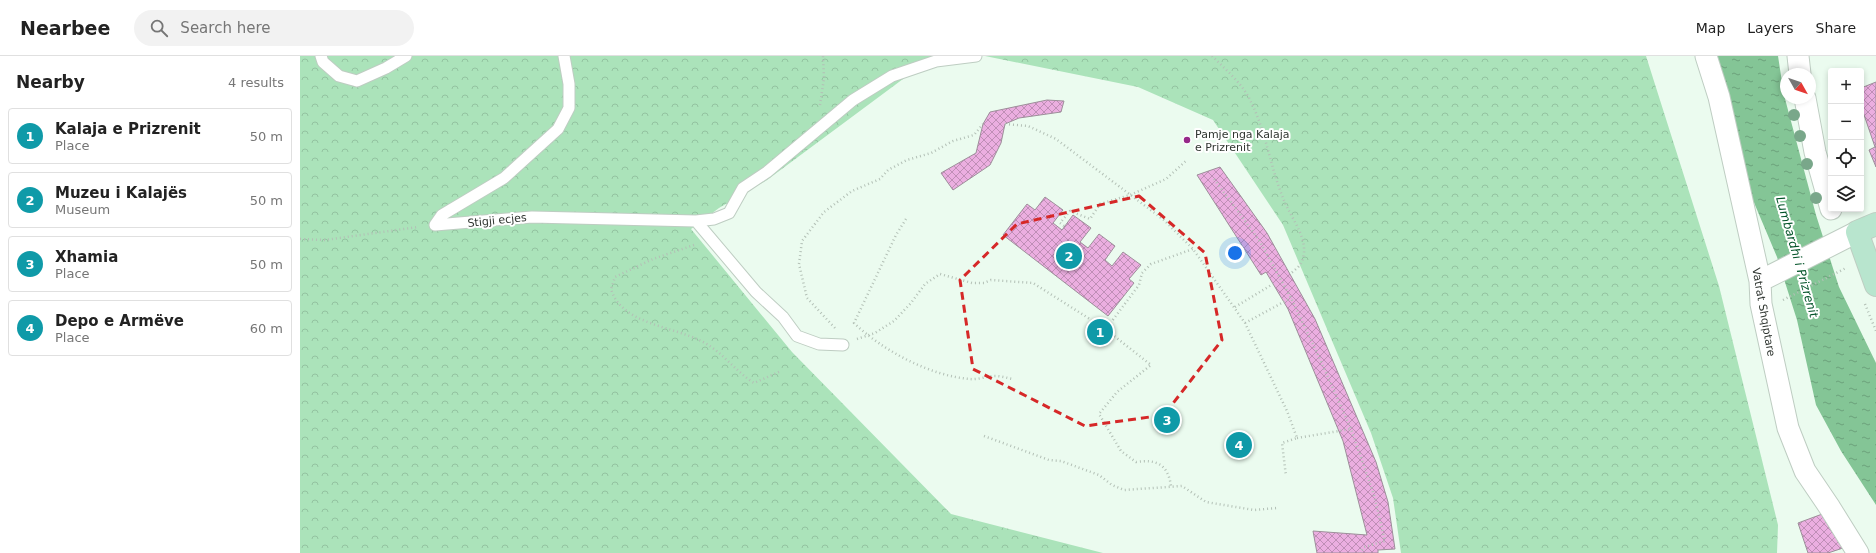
<!DOCTYPE html>
<html lang="en">
<head>
<meta charset="utf-8">
<style>
  :root { --surface:#fff; --page:#f2f2f2; --text:#222; --muted:#767676; --line:#e0e0e0; --accent:#1a73e8 }
  body { margin:0; font-family:"DejaVu Sans",sans-serif; background:var(--page); color:var(--text) }
  .controls { position:absolute; right:12px; top:12px; display:grid; overflow:hidden; border-radius:4px; box-shadow:0 2px 6px #0003 }
  .controls button { width:36px; height:36px; display:grid; place-items:center; padding:0; border:0; border-bottom:1px solid var(--line); background:var(--surface); color:var(--text); font:20px sans-serif }
  .compass { position:absolute; left:1480px; top:12px; width:36px; height:36px; border-radius:50%; background:var(--surface); box-shadow:0 2px 6px #0003; rotate:130deg }
  .you { position:absolute; left:935px; top:197px; width:14px; height:14px; margin:-10px; border:3px solid #fff; border-radius:50%; background:#1a73e8; box-shadow:0 0 0 6px #1a73e833 }
  .badge { display:grid; place-items:center; width:26px; height:26px; border-radius:50%; background:var(--accent); color:#fff; font-size:13px; font-weight:700 }
  .pin { position:absolute; translate:-50% -50%; border:2px solid #fff; box-shadow:0 1px 4px #0006 }
  .list { margin:0; padding:0; list-style:none }
  h2 { display:flex; justify-content:space-between; align-items:center; height:52px; margin:0; padding:0 16px; font-size:17px }
  h2 small { font-size:13px; font-weight:400; color:var(--muted) }
  .list li { display:grid; grid-template-columns:26px 1fr auto; gap:12px; align-items:center; box-sizing:border-box; height:56px; margin:0 8px 8px; padding:0 8px; border:1px solid var(--line); border-radius:4px }
  .list b { display:block; font-size:15px; white-space:nowrap }
  .list p { margin:0; font-size:13px; white-space:nowrap; color:var(--muted) }
  .list em { font-size:13px; font-style:normal; color:var(--muted) }
  .icon { flex:none; width:22px; height:22px; fill:none; stroke:currentColor; stroke-width:2; stroke-linecap:round; stroke-linejoin:round }
  .map { position:relative; flex:none; width:1576px; height:497px; overflow:hidden }
  header { display:flex; align-items:center; gap:24px; box-sizing:border-box; height:56px; padding:0 20px; background:var(--surface); border-bottom:1px solid var(--line) }
  header strong { font-size:19px }
  nav { display:flex; gap:22px; margin-inline-start:auto; font-size:14px }
  .search { width:280px; height:36px; background:var(--page); display:flex; align-items:center; gap:10px; box-sizing:border-box; padding:0 14px; border-radius:22px; color:var(--muted); font-size:15px }
  main { display:flex }
  aside { flex:1; background:var(--surface) }
  .map>svg:first-child { display:block }
  .forest { fill:url(#forest-crowns) }
  .water { fill:url(#water-ripples) }
  .building { fill:url(#building-cross-hatch); stroke:#9d8f9a }
  .lines { fill:none; stroke-linecap:round; stroke-linejoin:round }
  .lane-casing { stroke:#becdc2; stroke-width:13 }
  .street-casing { stroke:#becdc2; stroke-width:23 }
  .secondary-casing { stroke:#becdc2; stroke-width:24 }
  .path { stroke:#b3c0b6; stroke-width:2.5; stroke-dasharray:1 3; stroke-linecap:butt }
  .lane { stroke:#fff; stroke-width:11 }
  .street { stroke:#fff; stroke-width:21 }
  .secondary { stroke:#b8e5ce; stroke-width:22 }
  .tree { fill:#79a78a }
  .marked { fill:none; stroke:#d62828; stroke-width:3; stroke-dasharray:8 5; stroke-linejoin:round }
  .poi-dot { fill:#962889; stroke:#fff; stroke-width:1.5 }
  .labels { text-anchor:middle; stroke-width:4; stroke-linejoin:round; paint-order:stroke }
  .poi-label { font-size:11px; fill:#303631; stroke:#fff; text-anchor:start }
  .street-label { font-size:11px; fill:#303631; stroke:#fff }
  .water-label { font-size:12px; font-style:italic; fill:#025328; stroke:#fff }
</style>
</head>
<body>
<header>
<strong>Nearbee</strong>
<div class="search"><svg class="icon" aria-label="search" viewBox="0 0 24 24"><circle cx="10" cy="10" r="6"/><path d="M15 15l6 6"/></svg>Search here</div>
<nav><a>Map</a><a>Layers</a><a>Share</a></nav>
</header>
<main>
<aside>
<h2>Nearby<small>4 results</small></h2>
<ul class="list">
<li><span class="badge" style="background:#0f9aa8">1</span><div><b>Kalaja e Prizrenit</b><p>Place</p></div><em>50 m</em></li>
<li><span class="badge" style="background:#0f9aa8">2</span><div><b>Muzeu i Kalajës</b><p>Museum</p></div><em>50 m</em></li>
<li><span class="badge" style="background:#0f9aa8">3</span><div><b>Xhamia</b><p>Place</p></div><em>50 m</em></li>
<li><span class="badge" style="background:#0f9aa8">4</span><div><b>Depo e Armëve</b><p>Place</p></div><em>60 m</em></li>
</ul>
</aside>
<div class="map">
<svg width="1576" height="497" viewBox="0 0 1576 497">
  <defs>
    <pattern id="forest-crowns" width="20" height="18" patternUnits="userSpaceOnUse"><rect width="20" height="18" fill="#abe3ba"/><path d="M2 6a3 3 0 1 1 6 0M12 15a3 3 0 1 1 6 0" fill="none" stroke="#93c3a0"/></pattern>
    <pattern id="water-ripples" width="26" height="14" patternUnits="userSpaceOnUse"><rect width="26" height="14" fill="#84c596"/><path d="M2 4q2-2 4 0t4 0M15 11q2-2 4 0t4 0" fill="none" stroke="#6ca17b"/></pattern>
    <pattern id="building-cross-hatch" width="8" height="8" patternUnits="userSpaceOnUse"><rect width="8" height="8" fill="#ebaee0"/><path d="M0 0l8 8M0 8l8-8" fill="none" stroke="#bf8eb6"/></pattern>
  </defs>
  <rect width="100%" height="100%" fill="#ebfbef"/>
  <path class="forest" d="M0,0H634L467,124L419,152L391,173L492,296L651,458L803,497H0Z
    M685,0H1346L1419,230L1478,469L1477,497H1101L1093,442L1071,377L983,169L913,64L838,31Z"/>
  <path class="water" d="M1413,0H1478L1484,39L1516,159L1539,231L1576,307V449L1541,395L1516,349L1497,264L1477,201L1447,130Z"/>
  <path class="building" d="M1576,26V91H1575L1561,50V32Z
    M747,44L764,45L761,56L719,62L705,68L701,87L690,109L653,134L641,117L676,97L683,68L690,56Z
    M1575,91H1576V111L1569,94Z
    M920,111L967,177L1015,263L1076,406L1088,446L1095,493L1078,494V497H1017L1013,475L1067,479L1043,385L988,253L966,216L961,219L897,119Z
    M745,141L763,154L753,167L762,174L773,159L791,172L780,186L788,192L799,178L815,190L805,204L812,210L823,196L841,209L829,223L834,227L808,260L703,179L727,148L735,154Z
    M1525,457L1543,492L1528,497H1508L1498,467Z"/>
  <g class="lines">
    <defs>
      <path id="lane" d="M21,0L23,6L39,20L57,25L86,12L106,0
        M396,165L456,236L483,261L497,280L519,288L543,289
        M135,169L232,161L396,165L414,163L429,157L443,132L467,116L553,44L592,20L636,5L676,0
        M135,169L142,159L204,122L258,73L269,52V28L264,0"/>
      <path id="street" d="M1406,0L1419,41L1460,225L1461,248L1488,372L1505,415L1530,452L1558,497
        M1498,0L1500,18
        M1505,42L1515,96L1531,153
        M1460,225L1557,176"/>
      <path id="secondary" d="M1576,168L1557,176L1576,229"/>
    </defs>
    <use href="#lane" class="lane-casing"/>
    <use href="#street" class="street-casing"/>
    <use href="#secondary" class="secondary-casing"/>
    <path class="path" d="M912,0C926,14 943,28 951,46C968,80 971,119 988,153C995,167 1008,185 1003,202C1002,209 995,214 990,218
      M520,49L524,22L523,0
      M705,68L728,70L756,83L864,164L893,193L945,267L987,355L997,382L982,387L986,420
      M914,123L959,184L991,242L1019,301L1051,373L1074,439L1085,485L1064,491L1060,497
      M606,163L596,179L554,267C582,294 630,320 670,323C678,324 687,320 695,320C701,320 707,322 713,323
      M764,170L760,167L770,155L790,163L800,148L830,139L866,123L887,104
      M0,183L25,184L118,171
      M394,189L353,203L315,221L311,233C321,268 372,270 401,285C422,295 435,315 454,327L481,315
      M1483,244L1546,212
      M1565,248L1576,275
      M935,251L973,228
      M945,267L991,242
      M535,272L507,242L499,208L502,185L524,156L552,135L580,123L588,114L607,104L631,97L653,85L674,79L683,68
      M804,272L812,265L839,229L842,217L851,208L893,193
      M557,283L575,277L594,265L611,247L625,228L640,218L672,227H684L691,224L733,227L804,272L851,309L817,336L799,358L821,395L836,406C856,403 868,408 871,430
      M684,380L749,404L761,405L799,419L812,429L824,434L882,430L906,446L954,454L977,452
      M997,382L1051,373"/>
    <use href="#lane" class="lane"/>
    <use href="#street" class="street"/>
    <use href="#secondary" class="secondary"/>
  </g>
  <g class="tree">
    <circle cx="1494" cy="59" r="6"/>
    <circle cx="1500" cy="80" r="6"/>
    <circle cx="1507" cy="108" r="6"/>
    <circle cx="1516" cy="142" r="6"/>
  </g>
  <path class="marked" d="M839,140L905,197L922,284L864,359L785,370L673,313L660,224L717,168Z"/>
  <circle class="poi-dot" cx="887" cy="84" r="4"/>
  <g class="labels">
    <g class="poi-label">
      <text x="895" y="82">Pamje nga Kalaja<tspan x="895" dy="13">e Prizrenit</tspan></text>
    </g>
    <g class="street-label">
      <text transform="translate(197 164) rotate(-6)" y="4">Stigji ecjes</text>
      <text transform="translate(1464 256) rotate(80)" y="4">Vatrat Shqiptare</text>
    </g>
    <g class="water-label">
      <text transform="translate(1497 201) rotate(74)" y="4">Lumbardhi i Prizrenit</text>
    </g>
  </g>
</svg>
<div class="controls">
<button>+</button>
<button>−</button>
<button><svg class="icon" aria-label="locate" viewBox="0 0 24 24"><circle cx="12" cy="12" r="6"/><path d="M12 2v4M12 18v4M2 12h4M18 12h4"/></svg></button>
<button><svg class="icon" aria-label="layers" viewBox="0 0 24 24"><path d="M12 4l9 5-9 5-9-5zM3 14l9 5 9-5"/></svg></button>
</div>
<svg class="compass" viewBox="-18 -18 36 36"><path d="M0-13l5 13h-10z" fill="#e53935"/><path d="M0 13l5-13h-10z" fill="#767676"/></svg>
<div class="you"></div>
<div class="pin badge" style="left:800px;top:276px;background:#0f9aa8">1</div>
<div class="pin badge" style="left:769px;top:200px;background:#0f9aa8">2</div>
<div class="pin badge" style="left:867px;top:364px;background:#0f9aa8">3</div>
<div class="pin badge" style="left:939px;top:389px;background:#0f9aa8">4</div>
</div>
</main>
</body>
</html>
